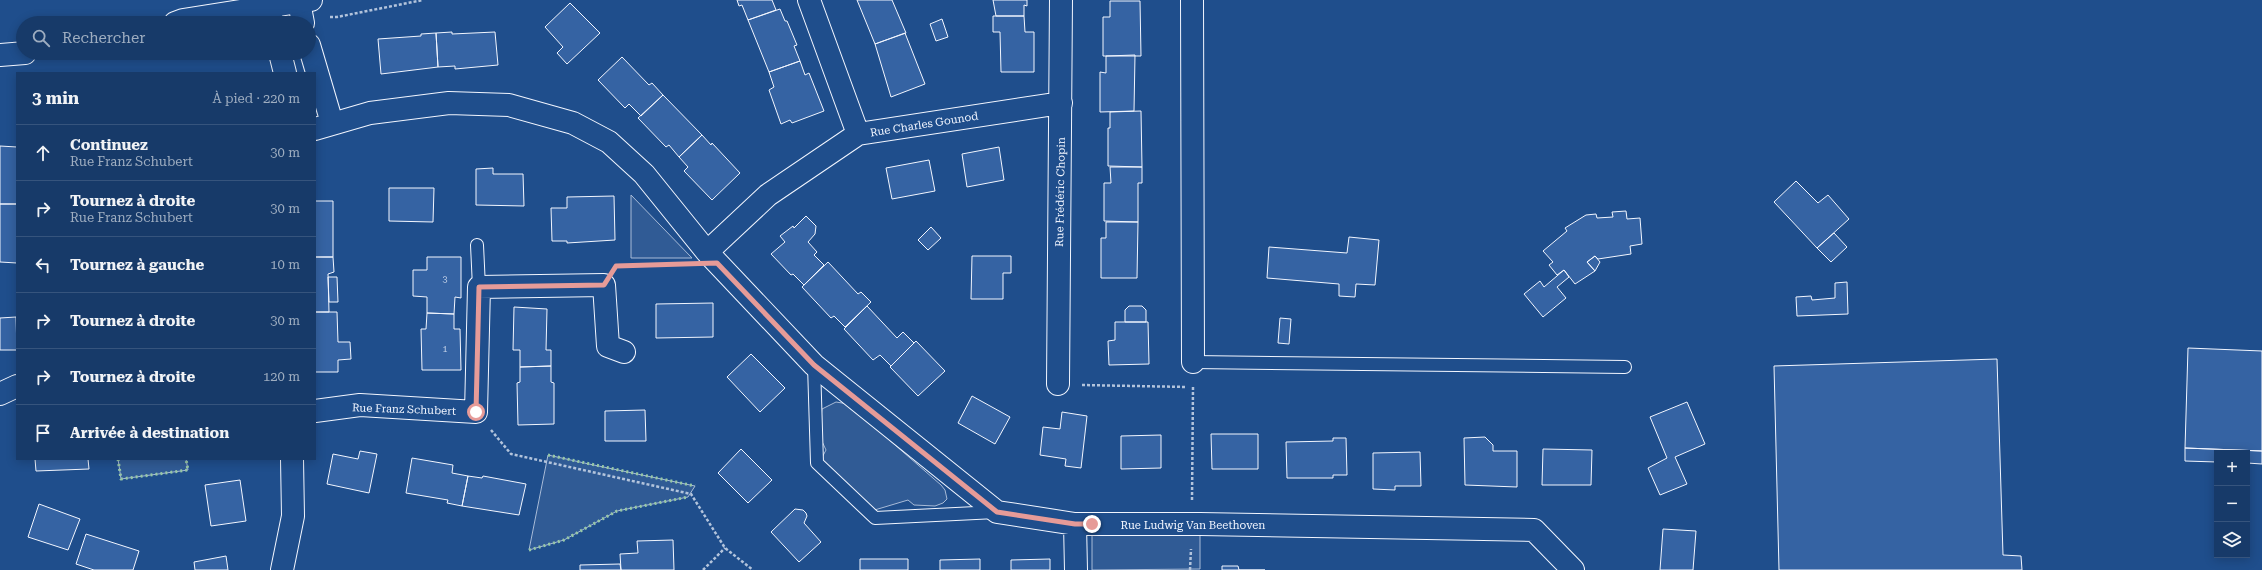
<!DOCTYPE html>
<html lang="fr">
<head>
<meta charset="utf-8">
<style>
  :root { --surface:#173a69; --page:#244571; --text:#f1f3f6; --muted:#9eadc0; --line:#36547d }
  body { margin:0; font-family:"Roboto Serif",serif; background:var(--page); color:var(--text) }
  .controls { position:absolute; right:12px; bottom:12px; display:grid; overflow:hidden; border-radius:0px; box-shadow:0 2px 10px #0003 }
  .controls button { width:36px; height:36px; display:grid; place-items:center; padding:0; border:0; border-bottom:1px solid var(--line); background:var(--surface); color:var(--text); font:20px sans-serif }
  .stop { position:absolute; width:12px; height:12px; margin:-9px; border:3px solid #e69b98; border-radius:50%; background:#fff }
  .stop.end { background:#e69b98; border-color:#fff; box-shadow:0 1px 4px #0008 }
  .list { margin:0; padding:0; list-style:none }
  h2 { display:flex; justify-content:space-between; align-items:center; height:52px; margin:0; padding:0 16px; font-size:17px }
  h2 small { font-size:13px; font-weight:400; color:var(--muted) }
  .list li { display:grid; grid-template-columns:26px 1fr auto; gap:12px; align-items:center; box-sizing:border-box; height:56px; padding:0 16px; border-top:1px solid var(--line) }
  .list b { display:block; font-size:15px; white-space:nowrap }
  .list p { margin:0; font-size:13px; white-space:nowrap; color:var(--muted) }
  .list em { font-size:13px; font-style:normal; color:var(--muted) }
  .icon { flex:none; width:22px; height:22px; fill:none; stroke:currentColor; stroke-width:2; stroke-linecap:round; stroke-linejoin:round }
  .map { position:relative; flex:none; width:2262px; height:570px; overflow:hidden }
  .search { position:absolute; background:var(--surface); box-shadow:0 2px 10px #0003; left:16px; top:16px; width:300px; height:44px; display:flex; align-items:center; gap:10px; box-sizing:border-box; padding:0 14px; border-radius:22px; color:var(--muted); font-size:15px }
  .panel { position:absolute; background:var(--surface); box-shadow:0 2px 10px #0003; left:16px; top:72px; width:300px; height:388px; border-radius:0px }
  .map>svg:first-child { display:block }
  .built { fill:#305b95; stroke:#a8bbd7 }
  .building { fill:#3563a3; stroke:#f2f6ff }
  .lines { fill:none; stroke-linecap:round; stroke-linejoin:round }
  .lane-casing { stroke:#f2f6ff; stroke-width:14 }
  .street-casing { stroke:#f2f6ff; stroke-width:24 }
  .secondary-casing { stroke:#f2f6ff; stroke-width:24 }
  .path { stroke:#b3c4dc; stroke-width:2.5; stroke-dasharray:3 2; stroke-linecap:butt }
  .lane { stroke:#1f4e8c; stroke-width:12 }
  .street { stroke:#1f4e8c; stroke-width:22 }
  .secondary { stroke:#1f4e8c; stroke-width:22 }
  .hedge { stroke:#97c8a6; stroke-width:3; stroke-dasharray:2 3; stroke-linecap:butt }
  .route { stroke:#e69b98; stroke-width:5 }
  .labels { text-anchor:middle; stroke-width:3; stroke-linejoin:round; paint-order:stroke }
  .number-label { font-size:9px; fill:#c3d1e8 }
  .street-label { font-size:11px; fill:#f2f6ff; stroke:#1f4e8c }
</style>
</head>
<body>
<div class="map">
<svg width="2262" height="570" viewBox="0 0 2262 570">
  <rect width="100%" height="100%" fill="#1f4e8c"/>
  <path class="built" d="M631,195L692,258H631Z
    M836,402L848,404L941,485L945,490L947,499L943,503L935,506L914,505L908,500L868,512L818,465L826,450L819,435L822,409Z
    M548,455L589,464L695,486L688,497L617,511L564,540L529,550Z
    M118,459H186L188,470L121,479Z
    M1092,524L1200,533V569L1092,570Z"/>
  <path class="building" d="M737,0H772L776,10L748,20L742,5L739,6Z
    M857,0H892L906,33L875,44Z
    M993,0H1027V6L1024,5V16H996Z
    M1110,1H1140L1141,56H1103V17H1110Z
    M570,3L600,33L567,64L557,53L563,47L545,27Z
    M780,9L785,21H787L797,45L794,46L800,61L769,72L748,20Z
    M993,16H1024L1025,32H1034V72H1001L1000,32H993Z
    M942,19L948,37L936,41L930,24Z
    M452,32V34L495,32L498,65L455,69V66L438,67L436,33Z
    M436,33L438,67L381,74L378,39L421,36V34Z
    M905,33L925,84L891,97L875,44Z
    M1135,55L1134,111L1100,112V72L1106,73V56Z
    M622,57L649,85L652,83L663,95L641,116L629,104L625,108L598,80Z
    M800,61L805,75L809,73L824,111L792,123L790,120L781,124L769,90L774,87L769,72Z
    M663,95L702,135L679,157L669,145L666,147L638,118Z
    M1141,111L1142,167L1108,166V128H1110V112Z
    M702,135L711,145L712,143L740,173L712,200L684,171L688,167L679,157Z
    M0,146L17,147V204H0Z
    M999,147L1004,180L967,187L962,154Z
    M929,160L935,191L892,199L886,168Z
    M1110,167H1142V183H1138V222L1104,221V183H1111Z
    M493,168V174H523L524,206L476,205V169Z
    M1796,181L1818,203L1828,195L1849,219L1817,248L1774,202Z
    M389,188H434L433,222L389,221Z
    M614,196L615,240L567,243V241H552L551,208H567V197Z
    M315,201H333V257H315Z
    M0,204H17V263L0,262Z
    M1626,211L1627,219L1640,218L1642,244L1630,246L1631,254L1598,259L1595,256L1587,262L1595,271L1575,284L1564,270L1557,275L1549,265L1553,262L1543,251L1567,231L1565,228L1586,215L1596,214L1597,218L1613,217L1612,212Z
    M806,216L816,226L815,234L808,242L817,252L814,255L824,265L804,285L793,274L791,275L771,254L785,242L780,236L793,226L794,228Z
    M1106,222H1138L1137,278H1101V238H1106Z
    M931,227L941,238L928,250L918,240Z
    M1834,233L1847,247L1831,262L1817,248Z
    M1349,237L1379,240L1375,285L1356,284L1355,297L1339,296V284L1267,278L1269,247L1347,253Z
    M972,256H1011V273H1003V299H971Z
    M1595,256L1600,262L1595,271L1587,262Z
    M315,257H333L334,272L328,274L329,312H315Z
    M427,257H461V298L455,297L454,314L427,313V297L413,296V270H427Z
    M828,262L858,294L861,292L871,302L845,327L834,316L831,318L802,287Z
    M1564,270L1569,277L1557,287L1566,298L1543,317L1524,294L1540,281L1544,287Z
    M328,277H337L338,302H329Z
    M1847,282L1848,314L1797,316L1796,297L1811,296L1812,300L1835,298V283Z
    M713,303V337L656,338V304Z
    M867,306L897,338L903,332L914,343L891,366L880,355L873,360L844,329Z
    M1129,306H1142L1146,310V322H1125V310Z
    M514,307L547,309L546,350H551V366L520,367V350H513Z
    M315,312H337L338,342H350L351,359L338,360V372H315Z
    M427,313L454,314V329H460L461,370H422L421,329H426Z
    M16,317L17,350H0V318Z
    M1280,318L1291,319L1289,344L1278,343Z
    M1115,322H1148L1149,364L1109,365L1108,341L1115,340Z
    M916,341L945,371L918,396L890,367Z
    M2188,348L2262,351V451L2185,448Z
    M751,354L785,388L760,412L727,377Z
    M1997,359L2003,555L2021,556L2022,570H1779L1774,366Z
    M551,366V382L554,383V424L518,425L517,383L520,382V367Z
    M972,396L1010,417L995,444L958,423Z
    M1687,402L1705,444L1675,457L1687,484L1660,495L1648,468L1667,458L1650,417Z
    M645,410L646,441H605V411Z
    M1062,412L1087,416L1081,468L1065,466L1066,459L1040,455L1043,427L1060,429Z
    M1211,434H1258V469H1212Z
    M1161,435V468L1121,469V436Z
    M1485,437L1493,445V451H1517V487L1465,485L1464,438Z
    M1333,438H1346L1347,475H1333V478H1287L1286,442L1333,441Z
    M2185,448L2262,451V464L2247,463V453H2217V462L2185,461Z
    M741,449L772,480L748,503L718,473Z
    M1543,449L1592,450L1591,485H1542Z
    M360,451L377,454L369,493L327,484L333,454L358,459Z
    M1420,452L1421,486H1395V490L1373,489V453Z
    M412,458L453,465L452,473L468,476L462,506L447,503L448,500L406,493Z
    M35,459H88L89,469L36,471Z
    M468,476L482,478L483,476L526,484L519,515L462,506Z
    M240,480L246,521L211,526L205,485Z
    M39,504L80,519L68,550L28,537Z
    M795,509L803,510L806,513L807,516L804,523L821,542L799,562L771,532Z
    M1663,529L1696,531L1693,570H1660Z
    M86,534L139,551L133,570H94L76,564Z
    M673,540L674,570H621L620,554L638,553L637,541Z
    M226,556L228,570H195L194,562Z
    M860,559H908V570H860Z
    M980,559V570H940V560Z
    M1050,559V570H1011V560Z
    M620,564L621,570H580V565Z
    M1222,566H1238L1239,570H1265H1222Z"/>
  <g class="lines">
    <defs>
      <path id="lane" d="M477,245L479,287
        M1193,362L1625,367
        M814,365L817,463L875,518L996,512"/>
      <path id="street" d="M809,0L858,134
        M1192,0L1193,362
        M299,2L303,23
        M268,8L273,23
        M309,45L332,123
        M280,53L285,73
        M315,129L370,113L449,103L509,105L573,123L609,142L644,174L707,252L814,365L997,512L1075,524H1200L1534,530L1573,570
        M707,252L768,195L858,134L1061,103
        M1058,384L1061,0
        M0,394L17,386
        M315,411L360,405L476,412L479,287L604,285L608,346L624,352
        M1075,524L1076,570
        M282,570L293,516L292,459"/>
      <path id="secondary" d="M175,23L183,20L311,0
        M0,55L25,53"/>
    </defs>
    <use href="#lane" class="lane-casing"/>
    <use href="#street" class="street-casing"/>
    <use href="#secondary" class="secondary-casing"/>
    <path class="path" d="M330,17H337L423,0
      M620,266L685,264
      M1082,385L1187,387
      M491,430L511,454L691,494L725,548L753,570
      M1192,500L1193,387
      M703,570L725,548
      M1190,570L1191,549"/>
    <use href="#lane" class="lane"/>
    <use href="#street" class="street"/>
    <use href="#secondary" class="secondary"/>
    <path class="hedge" d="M548,455L695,486
      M118,459L121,479L188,470L186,459
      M529,550L564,540L617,511L688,497"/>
  </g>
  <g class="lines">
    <path class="route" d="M476,412L479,287L604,285L616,266L717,263L814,365L997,512L1075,524H1092"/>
  </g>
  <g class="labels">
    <g class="number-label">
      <text x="445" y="282">3</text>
      <text x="445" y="352">1</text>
    </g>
    <g class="street-label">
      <text transform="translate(924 124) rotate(-9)" y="4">Rue Charles Gounod</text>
      <text transform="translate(1060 192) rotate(-89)" y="4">Rue Frédéric Chopin</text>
      <text transform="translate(404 409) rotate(2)" y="4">Rue Franz Schubert</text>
      <text x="1193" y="529">Rue Ludwig Van Beethoven</text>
    </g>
  </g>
</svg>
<div class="controls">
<button>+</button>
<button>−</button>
<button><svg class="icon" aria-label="layers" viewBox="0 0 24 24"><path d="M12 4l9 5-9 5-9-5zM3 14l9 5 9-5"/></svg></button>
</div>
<div class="stop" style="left:476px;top:412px"></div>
<div class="stop end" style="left:1092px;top:524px"></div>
<div class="search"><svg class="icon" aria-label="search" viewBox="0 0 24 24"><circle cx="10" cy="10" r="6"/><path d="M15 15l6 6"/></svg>Rechercher</div>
<section class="panel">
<h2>3 min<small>À pied · 220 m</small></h2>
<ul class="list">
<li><svg class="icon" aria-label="ahead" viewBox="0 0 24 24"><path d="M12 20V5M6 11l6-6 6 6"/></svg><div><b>Continuez</b><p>Rue Franz Schubert</p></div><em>30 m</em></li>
<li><svg class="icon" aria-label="right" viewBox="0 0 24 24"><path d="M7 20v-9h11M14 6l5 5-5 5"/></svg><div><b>Tournez à droite</b><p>Rue Franz Schubert</p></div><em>30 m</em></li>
<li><svg class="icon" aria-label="left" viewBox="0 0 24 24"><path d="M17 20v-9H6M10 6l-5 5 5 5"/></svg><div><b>Tournez à gauche</b></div><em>10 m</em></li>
<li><svg class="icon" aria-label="right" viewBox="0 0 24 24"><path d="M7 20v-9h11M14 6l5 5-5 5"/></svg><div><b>Tournez à droite</b></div><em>30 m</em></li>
<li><svg class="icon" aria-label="right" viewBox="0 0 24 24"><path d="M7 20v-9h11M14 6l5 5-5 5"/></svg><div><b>Tournez à droite</b></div><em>120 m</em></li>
<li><svg class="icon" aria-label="arrive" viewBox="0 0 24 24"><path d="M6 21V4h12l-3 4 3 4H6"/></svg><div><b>Arrivée à destination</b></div></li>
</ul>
</section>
</div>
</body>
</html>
